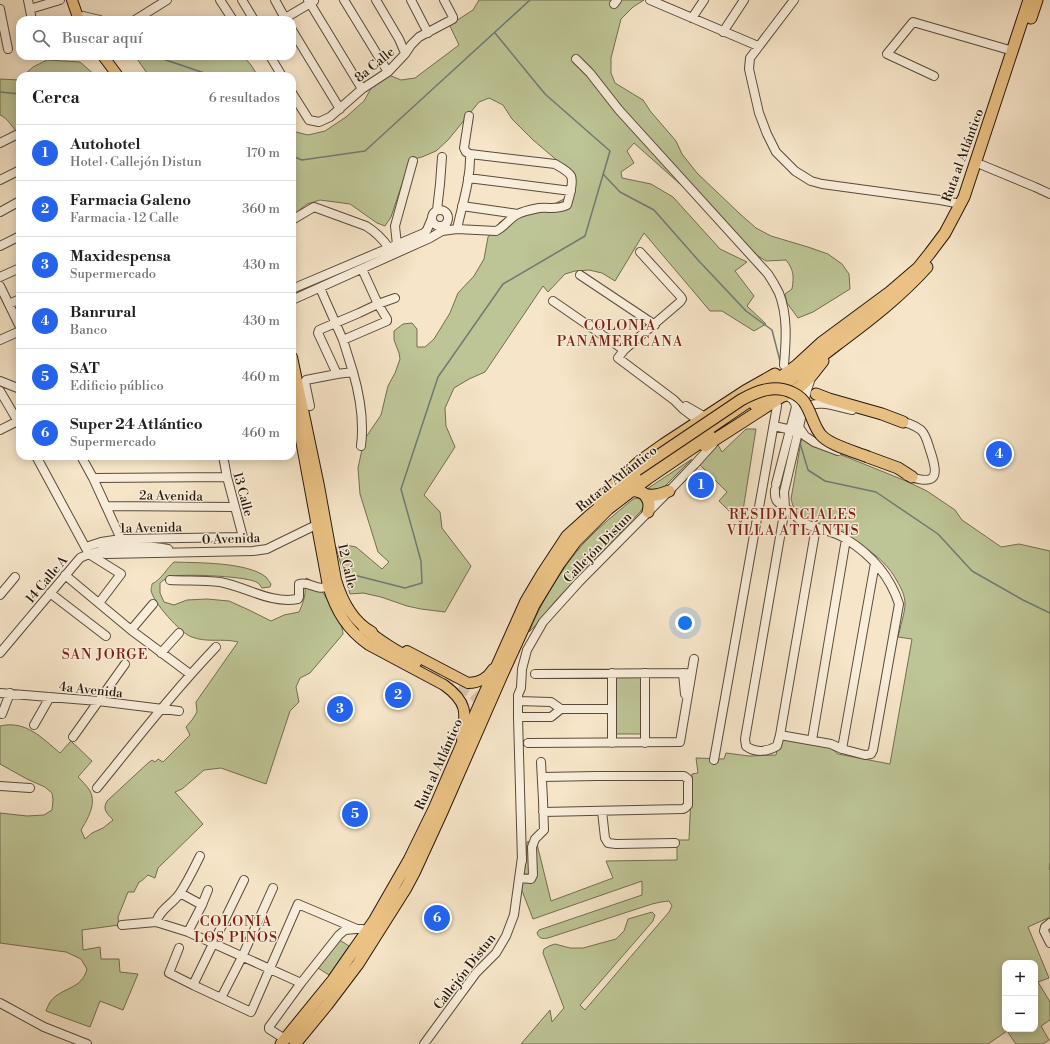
<!DOCTYPE html>
<html lang="es">
<head>
<meta charset="utf-8">
<style>
  :root { --surface:#fff; --page:#f6f6f6; --text:#202124; --muted:#757577; --line:#e0e0e0; --accent:#2563eb }
  body { margin:0; font-family:"Libre Bodoni",serif; background:var(--page); color:var(--text) }
  .controls { position:absolute; right:12px; bottom:12px; display:grid; overflow:hidden; border-radius:8px; box-shadow:0 2px 10px #0003 }
  .controls button { width:36px; height:36px; display:grid; place-items:center; padding:0; border:0; border-bottom:1px solid var(--line); background:var(--surface); color:var(--text); font:20px sans-serif }
  .you { position:absolute; left:685px; top:623px; width:14px; height:14px; margin:-10px; border:3px solid #fff; border-radius:50%; background:#1a73e8; box-shadow:0 0 0 6px #1a73e833 }
  .badge { display:grid; place-items:center; width:26px; height:26px; border-radius:50%; background:var(--accent); color:#fff; font-size:13px; font-weight:700 }
  .pin { position:absolute; translate:-50% -50%; border:2px solid #fff; box-shadow:0 1px 4px #0006 }
  .list { margin:0; padding:0; list-style:none }
  h2 { display:flex; justify-content:space-between; align-items:center; height:52px; margin:0; padding:0 16px; font-size:17px }
  h2 small { font-size:13px; font-weight:400; color:var(--muted) }
  .list li { display:grid; grid-template-columns:26px 1fr auto; gap:12px; align-items:center; box-sizing:border-box; height:56px; padding:0 16px; border-top:1px solid var(--line) }
  .list b { display:block; font-size:15px; white-space:nowrap }
  .list p { margin:0; font-size:13px; white-space:nowrap; color:var(--muted) }
  .list em { font-size:13px; font-style:normal; color:var(--muted) }
  .icon { flex:none; width:22px; height:22px; fill:none; stroke:currentColor; stroke-width:2; stroke-linecap:round; stroke-linejoin:round }
  .map { position:relative; flex:none; width:1050px; height:1044px; overflow:hidden }
  .search { position:absolute; background:var(--surface); box-shadow:0 2px 10px #0003; left:16px; top:16px; width:280px; height:44px; display:flex; align-items:center; gap:10px; box-sizing:border-box; padding:0 14px; border-radius:12px; color:var(--muted); font-size:15px }
  .panel { position:absolute; background:var(--surface); box-shadow:0 2px 10px #0003; left:16px; top:72px; width:280px; height:388px; border-radius:12px }
  .map>svg:first-child { display:block }
  .green { fill:#bdc495; stroke:#726e50; fill-rule:evenodd }
  .lines { fill:none; stroke-linecap:round; stroke-linejoin:round }
  .stream { stroke:#6e7b76; stroke-width:1.5 }
  .highway-tunnel { stroke:#d7c6ac; stroke-width:11; stroke-dasharray:11 5.5; stroke-linecap:butt }
  .minor-casing { stroke:#5a4a3a; stroke-width:10 }
  .major-casing { stroke:#26170b; stroke-width:12 }
  .highway-casing { stroke:#26170b; stroke-width:13 }
  .minor { stroke:#f9eedb; stroke-width:8 }
  .major { stroke:#ebc284; stroke-width:10 }
  .highway { stroke:#ebc284; stroke-width:11 }
  .highway-bridge-casing { stroke:#26170b; stroke-width:13; stroke-linecap:butt }
  .highway-bridge { stroke:#ebc284; stroke-width:11 }
  .labels { text-anchor:middle; stroke-width:3; stroke-linejoin:round; paint-order:stroke }
  .street-label { font-size:13px; fill:#26170b; stroke:#f9eedb }
  .neighbourhood-label { font-size:14px; letter-spacing:1px; fill:#7a1f14; stroke:#f9eedb }
</style>
</head>
<body>
<div class="map">
<svg width="1050" height="1044" viewBox="0 0 1050 1044">
  <rect width="100%" height="100%" fill="#f6e5c8"/>
  <filter id="stains"><feTurbulence type="fractalNoise" baseFrequency=".005" numOctaves="4"/><feColorMatrix values="0 0 0 0 .2 0 0 0 0 .09 0 0 0 0 .02 0 0 0 .5 -.17"/></filter>
  <radialGradient id="worn" r=".72"><stop offset=".6" stop-color="#630" stop-opacity="0"/><stop offset="1" stop-color="#630" stop-opacity=".3"/></radialGradient>
  <path class="green" d="M479,0H644L633,7L621,19L611,58V73L615,83L633,94L643,100L651,112L676,141L682,154L697,173L739,213L756,228L771,236L808,247L828,254L842,264L849,274L850,289L813,312L798,318L787,303L785,294L792,289C794,277 794,270 786,260L766,261L758,256L735,233L634,143L627,151L634,163L621,172L622,178L651,184L673,197L720,249L747,262L735,271L754,296L747,306L766,324L754,331L722,311H710L644,233L615,281L602,273L589,270L575,271L565,274L548,292L543,286L485,372L469,379L454,388L445,408L446,426L455,447L424,495L440,512L442,528L471,566L445,612L421,609L407,606L381,597L363,593L350,594L336,548L346,545L356,547L382,569L389,562L378,552L360,494L358,468L364,440L381,415L388,386L395,373L400,359L399,353L394,340V331L403,324L412,323L417,329V347H425L434,339L450,313L458,293L474,276L484,259L488,237L500,222L510,215L548,207L564,199L572,187V173L533,140L512,119L503,105L489,98L479,102L448,140L436,151L422,157L410,160L391,217L385,226L377,223L350,204L320,200L307,204L292,216V128L296,132L308,135L325,131L346,117L364,101L374,83L389,75L401,80L415,78L459,45L449,24L459,19L473,10Z
    M135,56H243L251,65L258,76H149Z
    M47,60L80,62L96,76H23L33,67Z
    M0,79L19,80L20,79V135C14,130 7,117 0,115Z
    M746,429H756L741,523L719,501L727,492L699,464L718,445L722,452Z
    M802,436L812,443L906,481L927,491L955,510L962,520L994,542L1001,547L1019,544L1050,551V862L1049,869L1050,870V917L1028,927L1049,978L1038,982L1050,1002V1020L1041,1026L1049,1040L1043,1044H1016L1007,1031L988,1044H521L550,1010L552,1022L564,1008L543,953L544,949L549,946L555,944L570,948H583L616,939L624,931L628,919L652,912L655,915L653,921L580,1005L585,1010L669,912L672,906L669,901L661,902L652,904L548,938C543,939 539,939 537,933L539,930L642,895V881L533,919L521,888L526,862L527,842L536,840L551,901L613,878L606,861L677,860V840H689L692,774L698,773L696,758L724,759L726,753L749,756L776,755L780,738L829,747L838,754L890,764L912,639L898,637C900,628 905,612 905,604C905,595 901,588 897,581C883,554 851,538 824,527C816,523 807,521 799,515C794,511 793,506 791,499ZM1005,963H1035V1029H1005Z
    M692,459L658,493L647,489Z
    M636,498L640,499L644,502V506L641,511L557,599L535,626L529,632C542,600 561,569 584,543C599,527 615,514 632,500Z
    M174,562C199,563 247,562 266,577C268,579 269,582 271,584L270,587L262,588C260,586 260,584 258,583C249,576 187,574 174,576C169,577 164,579 160,583V593L164,602L174,605L187,600L207,599L229,601L249,610L271,621L284,615L299,612C302,606 306,595 305,588C305,583 304,582 306,578C319,581 343,621 343,634L310,673L300,678L296,687L299,702L290,711L266,784L221,768L204,770L182,789L175,792L203,824L158,868L155,878L148,875C145,877 143,881 139,882L134,892H128L118,917L119,925L82,930L83,950L100,947L101,959H119L120,972L138,974L123,1010L100,1001L90,1027L46,1011C47,1008 49,1004 50,1002C61,987 82,990 87,969L81,959L66,952L0,943V813L27,816L44,815L52,810L53,800L52,793L45,787L27,779L0,764V726C26,720 42,738 60,753L71,741L92,761L78,777C82,781 87,786 90,791C97,804 87,820 81,830L85,839L92,833L103,828L113,820C107,813 102,810 107,801L148,763L152,760L155,762L158,759L163,762L190,735L186,727L192,720L197,712L196,702L238,642C223,638 207,643 192,637C181,634 152,601 151,590C151,590 152,585 152,584C162,579 166,569 174,562Z
    M615,675H643V734H615Z
    M338,939L349,946L329,975L318,968Z"/>
  <g class="lines">
    <path class="stream" d="M163,59L213,76
      M0,92L20,94
      M292,156L302,160L365,151L530,0
      M603,174L620,192L654,210L698,260L746,311L772,330L780,361
      M800,443L808,470L825,481L876,492L938,534L972,571L1023,600L1050,613
      M354,575L405,588L422,583L421,561L401,489L438,377L503,284L585,236L610,151L545,94L495,33"/>
    <path class="highway-tunnel" d="M416,662L473,694L482,703L485,709"/>
    <defs>
      <path id="minor" d="M28,0L32,20
        M220,0L233,20
        M242,0L254,20
        M275,0L286,20
        M308,0L362,89
        M344,0L388,72
        M376,0L399,39L405,53
        M411,0L428,33
        M650,0L758,46
        M794,0L750,58L749,69L759,113L767,134L776,152L795,171L811,181L822,184L940,200L961,204
        M614,4L617,0
        M0,9L8,49
        M30,9L60,0
        M78,18L83,16L100,20
        M692,18L704,0
        M135,20L167,0
        M282,20L314,1
        M292,30L340,109
        M723,32L744,0
        M270,56L282,76
        M576,59L590,73L619,110L768,274C772,280 776,287 779,293C788,316 786,341 784,365
        M934,76L889,55L887,54L913,22L1013,51
        M292,93L309,120L319,122L330,117L362,89L388,72L405,54L411,45L419,37L453,19V17L444,0
        M0,143L16,135H20
        M982,165L1035,187L1050,194
        M468,178L571,191
        M0,180L20,170
        M462,206L518,214
        M437,210L440,184L442,157
        M432 218a8 8 0 1 1 16 0a8 8 0 1 1-16 0Z
        M0,212L20,201
        M292,220L314,207L366,226C376,232 382,238 389,248
        M457,229L496,231C505,227 509,218 518,214C523,211 534,209 539,208C550,207 557,210 567,205C569,198 574,183 571,176C568,171 560,167 555,164L470,154L466,152L464,148L469,116
        M442,231L457,229C462,205 471,179 470,154
        M397,245L395,226L413,161
        M0,246L20,236
        M640,252L681,297L682,299L680,302L624,350L618,358L674,400L683,409L699,421
        M580,275L655,325
        M0,277L20,268
        M0,286L20,327
        M292,289L424,233L427,230L432,218
        M292,300L430,238L442,231L447,222
        M553,301L624,350
        M9,304L20,299
        M0,340L20,331
        M343,340L387,321V319L378,304L362,269
        M353,372C360,396 364,422 361,446
        M337,374L318,333L319,330L359,313L378,304L395,298
        M811,378L807,390L798,432L784,492L785,508L745,739L746,746C755,753 767,752 777,746L780,735L816,527
        M0,381L20,389
        M0,391L20,425
        M310,406L305,382L306,380L337,374L353,372L343,340L320,288
        M686,406L705,417
        M804,409C817,398 837,407 852,410
        M898,421C907,422 914,425 921,430C927,436 928,445 931,453C940,481 933,484 907,476
        M774,426L796,431
        M799,427L805,436L814,442L838,451
        M0,430L18,421
        M36,456L89,554L121,574L99,603
        M81,456L93,478L121,539
        M93,478L227,477
        M776,484L796,407C795,400 791,396 784,396
        M775,490C774,502 778,502 787,509C793,514 799,520 806,524C819,530 833,530 846,539C870,554 890,576 899,604L873,750L871,754L865,755L842,749L831,744L780,735
        M106,506L235,507
        M86,547L101,542L121,539L243,537L227,477L223,456
        M97,552L106,554L253,551L267,549L273,546L316,525L322,523
        M65,575L131,630L190,674
        M170,580C187,581 204,580 220,582C247,587 270,604 298,599L299,597V584C310,581 318,592 328,586
        M50,593L106,636
        M0,595L15,577
        M131,630L153,604
        M0,653L80,558C85,555 91,554 97,552C100,551 103,549 106,548C118,544 154,546 168,549
        M161,653L179,633
        M683,673L685,694
        M535,674L691,673
        M0,693L98,701L179,711
        M518,701L551,702L561,709H612
        M2,714L10,693
        M518,717H551L561,709
        M34,725L50,697
        M73,737L125,664
        M812,740L846,539
        M528,743L680,742L694,659
        M612,743V673
        M645,743V673
        M842,749L875,563
        M714,760L777,406
        M542,777L596,776H684L688,779V805L685,808L683,809L543,812
        M0,786L30,788
        M97,788C136,740 174,691 216,647
        M602,811L605,838L608,843L616,844L675,843
        M522,861L518,717V695L521,688L522,669L527,650L543,622L579,582L669,491L695,464L713,444
        M520,878L531,879L533,875L532,847L535,839L544,830L543,800L541,762
        M180,893L202,905
        M156,922C161,908 173,904 180,893C188,881 194,868 200,856
        M1050,923L1045,927L1044,931L1050,943
        M122,925L156,922L188,932L301,983
        M188,932L202,905L208,890
        M179,948L169,973L193,985L251,1012L298,904L357,929H362
        M193,985L244,880
        M221,998L242,957L273,888
        M0,1003L44,1027L87,1044
        M285,1039L269,1029V1027L301,983L339,935L345,930L356,929
        M424,1044L476,973L496,953L506,936L514,915L522,857"/>
      <path id="major" d="M72,0L79,20
        M103,56L118,76
        M292,357L319,486L336,580C342,600 352,621 372,632
        M292,401L301,440L328,586C336,611 347,630 369,645L444,685C468,702 466,713 462,739
        M407,651L468,683C479,683 487,679 493,669"/>
      <path id="highway" d="M1031,18L1037,0
        M816,394L829,399L882,414L903,422
        M755,405C784,385 812,364 839,343C870,320 901,296 927,267
        M705,446L761,410L781,397L791,393L802,385L812,375L823,361
        M868,457L898,468L912,477
        M632,491C637,490 640,492 645,494C653,497 661,494 669,491
        M644,494C649,500 650,504 648,512
        M597,500L640,461L664,444L745,391L775,374
        M364,628C380,642 398,652 416,662
        M281,1044L333,980L374,921L409,860L434,809L462,744L526,601L542,574L567,536L588,517L626,485L748,402L771,384L796,366L821,343L890,292L918,268L930,253L945,233L964,197L1029,0
        M295,1044L327,1005L358,964L406,888L414,873L442,812L502,675L534,605L559,564L576,541L608,509L647,479L710,436"/>
    </defs>
    <use href="#minor" class="minor-casing"/>
    <use href="#major" class="major-casing"/>
    <use href="#highway" class="highway-casing"/>
    <use href="#minor" class="minor"/>
    <use href="#major" class="major"/>
    <use href="#highway" class="highway"/>
    <defs>
      <path id="highway-bridge" d="M637,470L741,400C757,391 775,384 793,393C799,396 803,399 806,405C812,415 814,427 821,435C829,445 856,452 868,457"/>
    </defs>
    <use href="#highway-bridge" class="highway-bridge-casing"/>
    <use href="#highway-bridge" class="highway-bridge"/>
  </g>
  <g class="labels">
    <g class="street-label">
      <text transform="translate(374 64) rotate(-39)" y="5">8a Calle</text>
      <text transform="translate(962 155) rotate(-70)" y="5">Ruta al Atlántico</text>
      <text transform="translate(616 478) rotate(-38)" y="5">Ruta al Atlántico</text>
      <text transform="translate(244 494) rotate(75)" y="5">13 Calle</text>
      <text transform="translate(171 495) rotate(1)" y="5">2a Avenida</text>
      <text transform="translate(151 527) rotate(-1)" y="5">1a Avenida</text>
      <text transform="translate(231 538) rotate(-2)" y="5">0 Avenida</text>
      <text transform="translate(597 547) rotate(-46)" y="5">Callejón Distun</text>
      <text transform="translate(348 566) rotate(77)" y="5">12 Calle</text>
      <text transform="translate(46 579) rotate(-50)" y="5">14 Calle A</text>
      <text transform="translate(91 689) rotate(6)" y="5">4a Avenida</text>
      <text transform="translate(438 764) rotate(-66)" y="5">Ruta al Atlántico</text>
      <text transform="translate(464 971) rotate(-52)" y="5">Callejón Distun</text>
    </g>
    <g class="neighbourhood-label">
      <text x="620" y="330">COLONIA<tspan x="620" dy="16">PANAMERICANA</tspan></text>
      <text x="793" y="519">RESIDENCIALES<tspan x="793" dy="16">VILLA ATLÁNTIS</tspan></text>
      <text x="105" y="659">SAN JORGE</text>
      <text x="236" y="926">COLONIA<tspan x="236" dy="16">LOS PINOS</tspan></text>
    </g>
  </g>
  <rect width="100%" height="100%" filter="url(#stains)"/>
  <rect width="100%" height="100%" fill="url(#worn)"/>
</svg>
<div class="controls">
<button>+</button>
<button>−</button>
</div>
<div class="you"></div>
<div class="pin badge" style="left:701px;top:485px">1</div>
<div class="pin badge" style="left:398px;top:695px">2</div>
<div class="pin badge" style="left:340px;top:709px">3</div>
<div class="pin badge" style="left:999px;top:454px">4</div>
<div class="pin badge" style="left:355px;top:814px">5</div>
<div class="pin badge" style="left:437px;top:918px">6</div>
<div class="search"><svg class="icon" aria-label="search" viewBox="0 0 24 24"><circle cx="10" cy="10" r="6"/><path d="M15 15l6 6"/></svg>Buscar aquí</div>
<section class="panel">
<h2>Cerca<small>6 resultados</small></h2>
<ul class="list">
<li><span class="badge">1</span><div><b>Autohotel</b><p>Hotel · Callejón Distun</p></div><em>170 m</em></li>
<li><span class="badge">2</span><div><b>Farmacia Galeno</b><p>Farmacia · 12 Calle</p></div><em>360 m</em></li>
<li><span class="badge">3</span><div><b>Maxidespensa</b><p>Supermercado</p></div><em>430 m</em></li>
<li><span class="badge">4</span><div><b>Banrural</b><p>Banco</p></div><em>430 m</em></li>
<li><span class="badge">5</span><div><b>SAT</b><p>Edificio público</p></div><em>460 m</em></li>
<li><span class="badge">6</span><div><b>Super 24 Atlántico</b><p>Supermercado</p></div><em>460 m</em></li>
</ul>
</section>
</div>
</body>
</html>
